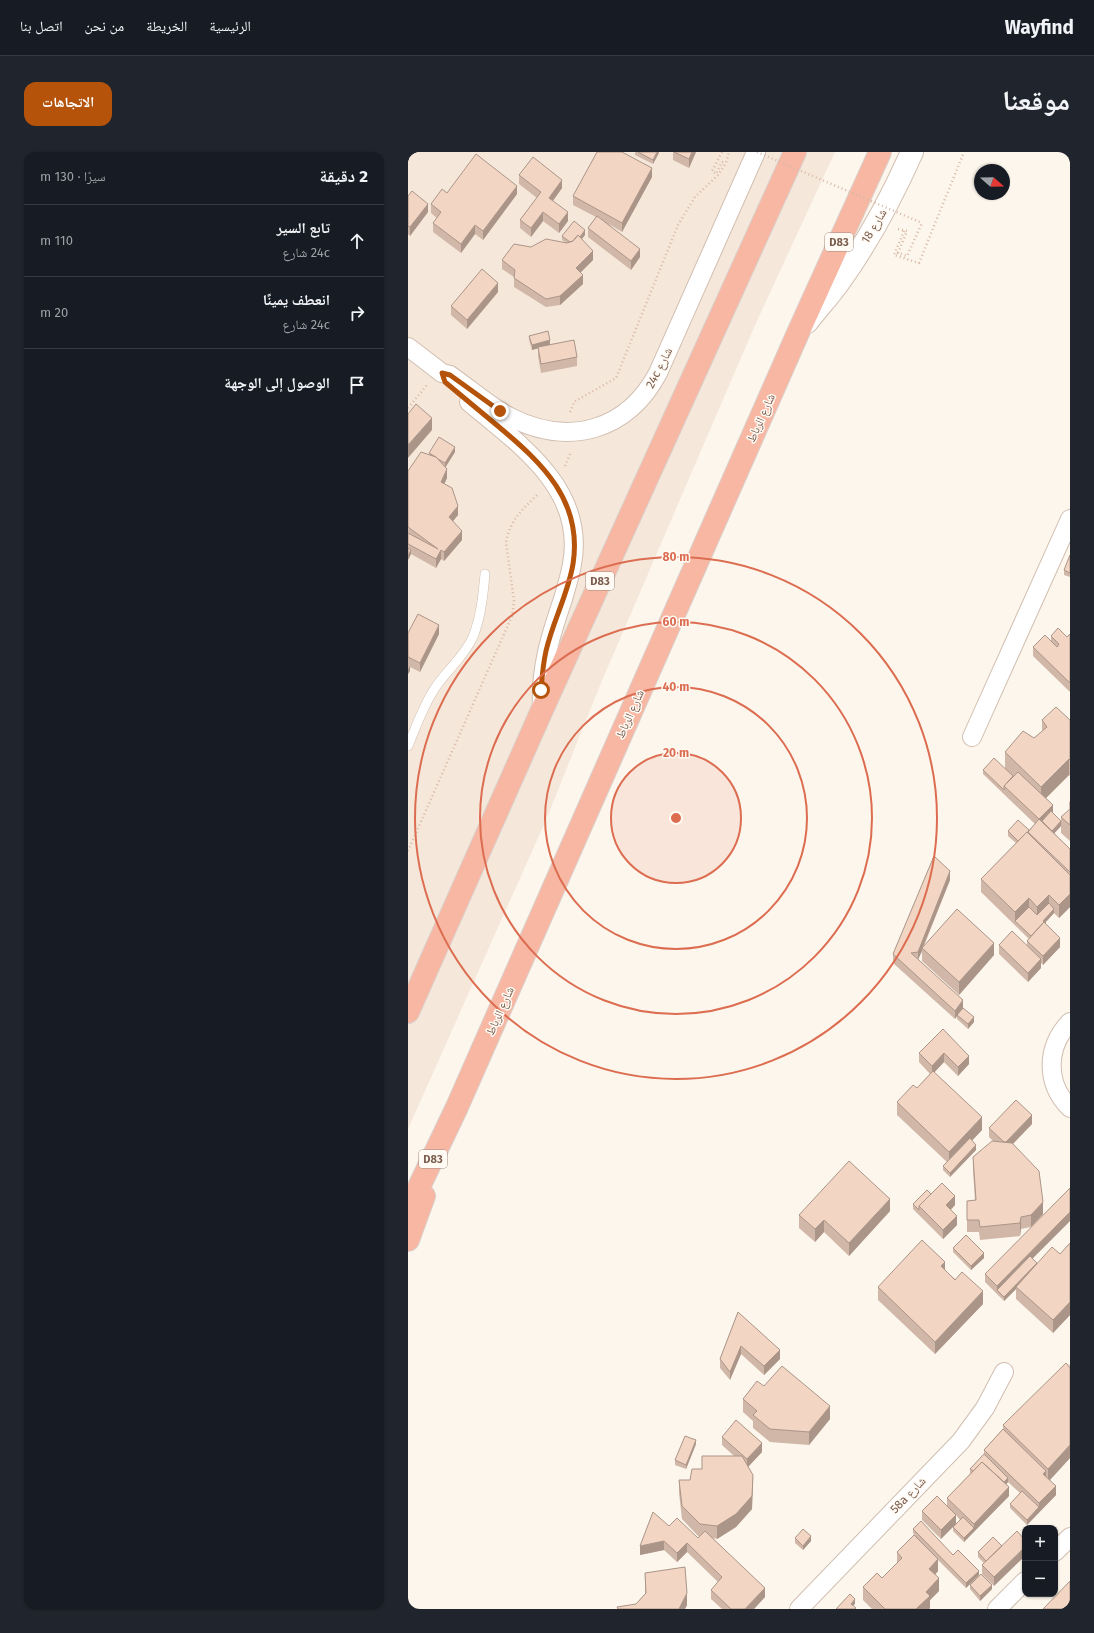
<!DOCTYPE html>
<html lang="ar">
<head>
<meta charset="utf-8">
<style>
  :root { --surface:#171b24; --page:#20242c; --text:#f1f3f6; --muted:#9ea1a6; --line:#363941; --accent:#b45309 }
  body { margin:0; font-family:"Fira Sans","Noto Naskh Arabic",sans-serif; background:var(--page); color:var(--text); direction:rtl }
  .controls { position:absolute; right:12px; bottom:12px; display:grid; overflow:hidden; border-radius:8px; box-shadow:0 1px 3px #0004 }
  .controls button { width:36px; height:36px; display:grid; place-items:center; padding:0; border:0; border-bottom:1px solid var(--line); background:var(--surface); color:var(--text); font:20px sans-serif }
  .compass { position:absolute; left:566px; top:12px; width:36px; height:36px; border-radius:50%; background:var(--surface); box-shadow:0 1px 3px #0004; rotate:110deg }
  .stop { position:absolute; width:12px; height:12px; margin:-9px; border:3px solid #b45309; border-radius:50%; background:#fff }
  .stop.end { background:#b45309; border-color:#fff; box-shadow:0 1px 4px #0008 }
  .list { margin:0; padding:0; list-style:none }
  h2 { display:flex; justify-content:space-between; align-items:center; height:52px; margin:0; padding:0 16px; font-size:17px }
  h2 small { font-size:13px; font-weight:400; color:var(--muted) }
  .list li { display:grid; grid-template-columns:26px 1fr auto; gap:12px; align-items:center; box-sizing:border-box; height:72px; padding:0 16px; border-top:1px solid var(--line) }
  .list b { display:block; font-size:15px; white-space:nowrap }
  .list p { margin:0; font-size:13px; white-space:nowrap; color:var(--muted) }
  .list em { font-size:13px; font-style:normal; color:var(--muted) }
  .icon { flex:none; width:22px; height:22px; fill:none; stroke:currentColor; stroke-width:2; stroke-linecap:round; stroke-linejoin:round }
  .map { position:relative; flex:none; width:662px; height:1457px; overflow:hidden; direction:ltr; border-radius:12px }
  header { display:flex; align-items:center; gap:24px; box-sizing:border-box; height:56px; padding:0 20px; background:var(--surface); border-bottom:1px solid var(--line) }
  header strong { font-size:19px }
  nav { display:flex; gap:22px; margin-inline-start:auto; font-size:14px }
  .intro { display:flex; align-items:center; justify-content:space-between; box-sizing:border-box; height:96px; padding:0 24px }
  h1 { margin:0; font-size:28px }
  .button { padding:10px 18px; border-radius:12px; background:var(--accent); color:#fff; font-size:14px; font-weight:700 }
  main { display:flex; gap:24px; padding:0 24px }
  aside { flex:1; background:var(--surface); border-radius:12px; box-shadow:0 1px 3px #0004 }
  .map>svg:first-child { display:block }
  .residential { fill:#f5e8da }
  .lines { fill:none; stroke-linecap:round; stroke-linejoin:round }
  .service-casing { stroke:#d1beb0; stroke-width:10 }
  .minor-casing { stroke:#d1beb0; stroke-width:20 }
  .tertiary-casing { stroke:#d1beb0; stroke-width:24 }
  .motorway-casing { stroke:#dad1cd; stroke-width:24 }
  .path { stroke:#d9b8a5; stroke-width:2.5; stroke-dasharray:1 3; stroke-linecap:butt }
  .service { stroke:#fff; stroke-width:9 }
  .minor { stroke:#fff; stroke-width:18 }
  .tertiary { stroke:#fff; stroke-width:22 }
  .motorway { stroke:#f7b7a3; stroke-width:22 }
  .path-bridge { stroke:#d9b8a5; stroke-width:2.5; stroke-dasharray:1 3; stroke-linecap:butt }
  .wall { fill:#d1b7a8 }
  .shaded-wall { fill:#aa9588 }
  .building { fill:#f3d5c3; stroke:#aa9588 }
  .route { stroke:#b45309; stroke-width:5 }
  .ring { fill:none; stroke:#dc6d51; stroke-width:2 }
  .labels { text-anchor:middle; stroke-width:3; stroke-linejoin:round; paint-order:stroke }
  .shield { fill:#fffaf3; stroke:#a28b7f; stroke-width:1 }
  .shield-label { font-size:11px; font-weight:bold; fill:#7a5c4d }
  .street-label { font-size:12px; fill:#7a5c4d; stroke:#fffaf3 }
  .centre { fill:#dc6d51; stroke:#fffaf3; stroke-width:2 }
  .ring-label { font-size:12px; text-anchor:middle; font-weight:bold; fill:#dc6d51; stroke:#fffaf3; stroke-width:3; stroke-linejoin:round; paint-order:stroke }
</style>
</head>
<body>
<header>
<strong>Wayfind</strong>
<nav><a>الرئيسية</a><a>الخريطة</a><a>من نحن</a><a>اتصل بنا</a></nav>
</header>
<div class="intro"><h1>موقعنا</h1><a class="button">الاتجاهات</a></div>
<main>
<div class="map">
<svg width="662" height="1457" viewBox="0 0 662 1457">
  <rect width="100%" height="100%" fill="#fdf6ec"/>
  <path class="residential" d="M0,0H427L348,171L193,531L138,668L0,977Z"/>
  <g class="lines">
    <defs>
      <path id="service" d="M0,594C8,575 15,554 27,536C39,518 56,505 65,485C73,465 75,443 77,422"/>
      <path id="minor" d="M0,195L34,221L42,223C62,237 81,254 102,265C161,295 219,279 250,221L348,0
        M61,250C111,292 178,337 164,412C162,424 158,436 155,447C142,485 132,516 134,557
        M564,585L662,367
        M662,870C638,895 637,931 662,956
        M647,1400L662,1385
        M391,1457L553,1289L577,1256L596,1220
        M589,1457L617,1429"/>
      <path id="tertiary" d="M399,170C409,157 421,144 431,130C460,90 484,45 504,0"/>
      <path id="motorway" d="M0,860L134,558L387,0
        M0,1058L49,955L390,181L472,0
        M0,1088L16,1044"/>
    </defs>
    <use href="#service" class="service-casing"/>
    <use href="#minor" class="minor-casing"/>
    <use href="#tertiary" class="tertiary-casing"/>
    <use href="#motorway" class="motorway-casing"/>
    <path class="path" d="M314,0L304,19L308,22L314,10L318,11
      M490,77L499,79L490,101L499,104L514,71
      M496,79L486,103L511,111L556,0
      M0,256L19,233
      M162,260L166,250L208,226L270,73L287,45L310,23L318,11L321,0
      M157,314L163,300
      M0,699L104,464L106,449L98,390C102,368 114,358 129,343
      M661,1214L662,1213"/>
    <use href="#service" class="service"/>
    <use href="#minor" class="minor"/>
    <use href="#tertiary" class="tertiary"/>
    <use href="#motorway" class="motorway"/>
    <path class="path-bridge" d="M349,0L514,71"/>
  </g>
  <path class="wall" d="M227,0H251L245,12L227,3Z
    M265,0H288L281,16L265,8Z
    M111,23L154,36L145,49L160,69L151,81L135,69L123,85L112,76V68L129,46L111,32Z
    M244,25L214,80L201,72L232,105L223,118L180,85V76L188,65L165,53V44Z
    M109,42L75,88L67,82L53,101L25,80V71L29,66L23,61V52Z
    M0,44L20,60L2,84L0,82Z
    M177,83L174,87L185,108L172,121L175,132L152,153L138,155L106,135V125L94,117V108L123,95L157,90L154,88V84Z
    M90,140L59,177L43,163V154Z
    M121,184L169,205V214L133,221L130,204V196L124,198L121,188Z
    M47,300L37,315L39,326L36,332L50,363L45,369L54,388L36,409L33,407L28,416L3,402L0,408V319L21,302V301Z
    M662,403V425L656,423V418Z
    M0,481L31,482L12,520L2,515V519L0,522Z
    M662,482V540L625,504V495L643,488V484L659,485Z
    M634,568H662V624L661,623L638,646L645,661L653,674L646,681L662,697V755L651,766L646,761L637,771L652,795L635,813L633,811V816L620,830L591,802V793H619V789L621,787L573,740V727L608,691L600,684V679L621,678L627,672L575,622V618L605,624L597,617V600L626,586L634,579Z
    M662,649V689L653,681V665L661,658V650Z
    M542,728L516,794L586,803L551,843L514,809V799L510,807L555,857L566,870L560,877L549,867V864L547,867L485,811V802Z
    M535,877L561,912L550,924L536,910L526,920L574,978L564,989L568,998L542,1025L535,1018V1014L539,1010L489,963V950L509,936L522,922L511,910V901Z
    M624,972L605,992L635,1062L623,1075L613,1077L612,1084L572,1088L571,1080H559V1049L567,1048L565,1018V1005L586,990L581,985V976Z
    M523,1042L547,1053L543,1058L549,1073L535,1087L505,1057V1052Z
    M482,1059L441,1104L416,1080L407,1090L391,1076V1063Z
    M662,1069L624,1107L629,1112L652,1102L662,1091V1163L645,1181L608,1147V1137L596,1149L577,1130V1122Z
    M545,1096L576,1106L563,1118L545,1100Z
    M537,1118L575,1152L527,1202L470,1148V1135Z
    M330,1160L372,1207L356,1223L333,1202L322,1228L312,1216V1207Z
    M662,1216V1306L642,1328L648,1343L619,1373L602,1356V1352L612,1341L600,1330L598,1332L601,1344L556,1390L545,1379V1375L552,1368L548,1363L533,1387L514,1368V1359L539,1355V1346L562,1322V1317L576,1302V1298L595,1277V1273Z
    M335,1247L422,1267L401,1293L362,1290L345,1276V1269L335,1260Z
    M314,1285L354,1300L340,1315L345,1336L344,1357L328,1375L309,1387L305,1386L357,1445L346,1457H314L303,1447V1438L310,1430L279,1400L269,1410L256,1398L232,1403L261,1374L290,1386L291,1385L274,1367L271,1341V1328H282L294,1317V1304H326L314,1293Z
    M288,1292L278,1317L267,1313V1308Z
    M505,1377L545,1403L571,1423L558,1436L530,1408V1419L527,1423L531,1439L522,1448V1456L521,1457H464L455,1448V1435L474,1426L489,1412V1400L507,1384L505,1381Z
    M387,1386L403,1389L395,1398L387,1391Z
    M594,1394L586,1434L574,1422V1413L576,1411L570,1405V1400Z
    M237,1421L279,1453L277,1457H209V1455L228,1452L237,1442Z
    M562,1433L584,1437L572,1449L562,1437Z"/>
  <path class="shaded-wall" d="M0,0H6L0,7Z
    M249,0H251V1L245,12V8Z
    M284,0H288L281,16V7Z
    M244,16V25L214,80V71Z
    M154,28V36L141,54V46Z
    M109,34V42L75,88V79Z
    M20,52V60L2,84V75Z
    M135,60V69L123,85V76Z
    M160,60V69L151,81V72Z
    M67,73V82L53,101V92Z
    M177,78V83L165,97V93Z
    M232,97V105L223,118V109Z
    M185,99V108L168,125V116Z
    M175,123V132L152,153V144Z
    M90,131V140L59,177V168Z
    M142,188V193L124,198V193Z
    M24,266V278L0,306V293Z
    M47,295V300L37,316V311Z
    M39,317V326L33,339V330Z
    M50,354V363L41,374V365Z
    M54,379V388L36,409V400Z
    M3,398V402L0,408V404Z
    M33,398V407L28,416V407Z
    M31,473V482L12,520V511Z
    M2,514V519L0,522V517Z
    M661,607V623L633,651V635Z
    M645,653V662L636,671L631,667Z
    M653,669V674L644,684V679Z
    M542,719V728L514,797V796V799L510,808V800Z
    M662,742V755L651,766V753Z
    M641,743V756L629,768V755Z
    M621,746V759L607,769V760Z
    M646,757V761L635,773V769Z
    M652,786V795L635,813V804Z
    M586,791V803L551,843V830Z
    M633,807V816L620,830V821Z
    M555,848V857L549,863V864L547,867V859Z
    M566,865V870L560,877V872Z
    M536,901V910L524,923V914Z
    M561,904V912L550,924V915Z
    M624,963V972L597,1000V991Z
    M574,965V978L541,1012V1000Z
    M568,993V998L542,1025V1021Z
    M547,1044V1053L538,1062V1053Z
    M482,1047V1059L441,1104V1091Z
    M635,1050V1062L623,1075V1063Z
    M662,1060V1069L591,1140L589,1138V1134Z
    M549,1064V1073L535,1087V1078Z
    M613,1065V1077L612,1084V1071Z
    M416,1068V1080L407,1090V1077Z
    M576,1101V1106L563,1118V1114Z
    M537,1110V1122L533,1114Z
    M629,1111V1116L608,1135V1137L596,1149V1145Z
    M575,1139V1152L527,1202V1190Z
    M662,1150V1163L645,1181V1168Z
    M333,1194V1202L322,1228V1220Z
    M372,1198V1207L356,1223V1214Z
    M422,1254V1267L401,1293V1280Z
    M288,1288V1292L278,1317V1313Z
    M354,1291V1300L339,1316V1307Z
    M662,1293V1306L640,1330V1317Z
    M638,1319V1328L635,1322Z
    M345,1323L344,1357L328,1375L309,1387V1374Z
    M600,1326V1330L596,1335V1331Z
    M648,1334V1343L619,1373V1368L631,1355V1351Z
    M601,1335V1344L556,1390V1386L566,1376V1372Z
    M548,1363V1372L533,1387V1378Z
    M403,1384V1389L395,1398V1394Z
    M256,1389V1398L232,1403V1394Z
    M279,1391V1400L269,1410V1401Z
    M617,1395V1404L586,1434V1425Z
    M530,1407V1419L521,1429V1417Z
    M571,1419V1423L558,1436V1431Z
    M531,1426V1439L522,1448V1456L521,1457H508L518,1440Z
    M584,1433V1437L572,1449V1444Z
    M357,1436V1445L346,1457H337Z
    M279,1441V1453L277,1457H271Z
    M447,1447V1452L443,1456V1452Z"/>
  <path class="building" d="M189,0H214L244,16L214,71L165,44Z
    M230,0H249L245,8Z
    M266,0H284L281,7Z
    M68,2L109,34L75,79L67,73L53,92L25,71L33,60L23,52L34,37L39,41Z
    M125,5L154,28L141,46L160,60L151,72L135,60L123,76L112,68L133,40L111,23Z
    M4,39L20,52L2,75L0,74V44Z
    M189,64L232,97L223,109L180,76Z
    M166,69L177,78L172,85L170,83L165,89L162,90L154,84Z
    M170,83L185,99L168,116L175,123L152,144L138,147L106,126L107,118L94,108L106,92L123,95L138,87L159,91L165,89Z
    M74,117L90,131L59,168L43,154Z
    M140,179L142,188L124,193L121,184Z
    M166,188L169,205L133,212L130,195Z
    M8,252L24,266L0,293V262Z
    M31,285L47,295L37,311L30,307L28,305L21,301Z
    M13,300L28,305L39,317L33,330L44,336L50,354L41,365L54,379L36,400L33,398L28,407L0,392V381L30,397L0,375V319Z
    M0,396L3,398L0,404Z
    M662,403V421L656,418Z
    M10,462L31,473L12,511L0,505V481Z
    M650,476L659,485L662,482V531L625,495L637,483L649,495L651,492L643,484Z
    M648,555L662,568V608L661,607L633,635L597,600L615,579L626,586L639,575L634,568Z
    M586,606L605,624L596,634V638L575,618Z
    M610,620L645,653L631,667L596,634Z
    M662,657V673L653,665Z
    M643,659L653,669L644,679L634,669Z
    M631,667L662,697V720L620,680Z
    M610,668L621,678L619,681V680L610,689L600,679Z
    M619,680L662,723V742L651,753L641,743L629,755L621,746L607,760L573,727Z
    M526,704L542,719L510,800L503,801L555,848L547,859L485,802Z
    M641,751L646,757L635,769L638,771L636,770L623,784L607,769L621,755L629,763Z
    M549,757L586,791L551,830L514,796Z
    M636,770L652,786L635,804L619,789Z
    M604,779L633,807L620,821L591,793Z
    M555,856L566,865L560,872L549,863Z
    M535,877L561,904L550,915L536,901L524,914L511,901Z
    M525,919L574,965L541,1000L489,950L505,933L509,936Z
    M608,948L624,963L598,990H596L581,976Z
    M562,986L568,993L542,1021L535,1014Z
    M584,989L604,991L631,1019L635,1050L623,1063L613,1065L612,1071L572,1075L571,1068H559V1049L568,1048L565,1005Z
    M441,1009L482,1047L441,1091L416,1068L407,1077L391,1063Z
    M534,1031L547,1044L538,1053L549,1064L535,1078L511,1054Z
    M662,1036V1060L589,1134L577,1122Z
    M519,1038L523,1042L511,1054V1058L505,1052Z
    M558,1083L576,1101L563,1114L545,1096Z
    M514,1088L537,1110L533,1114L547,1128L554,1120L575,1139L527,1190L470,1135Z
    M662,1091V1150L645,1168L608,1135L644,1095L652,1102Z
    M622,1104L629,1111L596,1145L589,1138Z
    M330,1160L372,1198L356,1214L333,1194L322,1220L312,1207Z
    M658,1211L662,1216V1293L640,1317L595,1273Z
    M374,1214L422,1254L401,1280L362,1277L345,1263L349,1259L335,1247L349,1229L356,1234Z
    M328,1268L354,1291L339,1307L314,1285Z
    M595,1277L638,1319L635,1322L648,1334L631,1351L576,1298Z
    M277,1284L288,1288L278,1313L267,1308Z
    M576,1302L600,1326L596,1330L574,1310L565,1319L562,1317Z
    M294,1304H334L345,1323L344,1344L328,1362L309,1374L292,1372L274,1354L271,1328H282L284,1317H294Z
    M574,1310L601,1335L566,1372L539,1346Z
    M614,1339L631,1355L619,1368L602,1352Z
    M529,1344L548,1363L533,1378L514,1359Z
    M245,1360L261,1374L269,1366L290,1386L297,1379L357,1436L337,1457H323L303,1438L314,1425L279,1391L269,1401L256,1389L232,1394Z
    M555,1365L566,1376L556,1386L545,1375Z
    M513,1369L545,1403L550,1398L571,1419L558,1431L505,1377Z
    M395,1377L403,1384L395,1394L387,1386Z
    M609,1379L617,1388V1395L586,1425L574,1413Z
    M506,1383L530,1407L521,1417L531,1426L518,1440L522,1444L508,1457H477L455,1435L469,1421L474,1426L494,1406L489,1400Z
    M585,1385L594,1394L578,1409L570,1400Z
    M277,1415L279,1441L271,1457H210L209,1455L228,1452L238,1441L237,1421Z
    M573,1422L584,1433L572,1444L562,1433Z
    M662,1429V1457H635Z
    M442,1442L447,1447L443,1452L448,1456L447,1457H428Z"/>
  <g class="lines">
    <path class="route" d="M92,259L42,223L34,221L37,230C55,245 73,260 91,275C134,311 175,349 165,412C160,442 145,469 138,499C135,512 134,525 133,538"/>
  </g>
  <circle cx="268" cy="666" r="65" fill="#dc6d51" fill-opacity=".12"/>
  <g class="ring">
    <circle cx="268" cy="666" r="65"/>
    <circle cx="268" cy="666" r="131"/>
    <circle cx="268" cy="666" r="196"/>
    <circle cx="268" cy="666" r="261"/>
  </g>
  <g class="labels">
    <g class="shield">
      <rect x="417" y="81" width="28" height="18" rx="3"/>
      <rect x="178" y="420" width="28" height="18" rx="3"/>
      <rect x="11" y="998" width="28" height="18" rx="3"/>
    </g>
    <g class="shield-label">
      <text x="431" y="94">D83</text>
      <text x="192" y="433">D83</text>
      <text x="25" y="1011">D83</text>
    </g>
    <g class="street-label">
      <text transform="translate(466 74) rotate(-59)" y="4">شارع 18</text>
      <text transform="translate(251 216) rotate(-63)" y="4">24c شارع</text>
      <text transform="translate(353 266) rotate(-66)" y="4">شارع الرباط</text>
      <text transform="translate(222 562) rotate(-66)" y="4">شارع الرباط</text>
      <text transform="translate(92 859) rotate(-66)" y="4">شارع الرباط</text>
      <text transform="translate(500 1343) rotate(-46)" y="4">58a شارع</text>
    </g>
  </g>
  <circle cx="268" cy="666" r="6" class="centre"/>
  <g class="ring-label">
    <text x="268" y="409">80 m</text>
    <text x="268" y="474">60 m</text>
    <text x="268" y="539">40 m</text>
    <text x="268" y="605">20 m</text>
  </g>
</svg>
<div class="controls">
<button>+</button>
<button>−</button>
</div>
<svg class="compass" viewBox="-18 -18 36 36"><path d="M0-13l5 13h-10z" fill="#e53935"/><path d="M0 13l5-13h-10z" fill="#9ea1a6"/></svg>
<div class="stop" style="left:133px;top:538px"></div>
<div class="stop end" style="left:92px;top:259px"></div>
</div>
<aside>
<h2>2 دقيقة<small>سيرًا · 130 m</small></h2>
<ul class="list">
<li><svg class="icon" aria-label="ahead" viewBox="0 0 24 24"><path d="M12 20V5M6 11l6-6 6 6"/></svg><div><b>تابع السير</b><p>24c شارع</p></div><em>110 m</em></li>
<li><svg class="icon" aria-label="right" viewBox="0 0 24 24"><path d="M7 20v-9h11M14 6l5 5-5 5"/></svg><div><b>انعطف يمينًا</b><p>24c شارع</p></div><em>20 m</em></li>
<li><svg class="icon" aria-label="arrive" viewBox="0 0 24 24"><path d="M6 21V4h12l-3 4 3 4H6"/></svg><div><b>الوصول إلى الوجهة</b></div></li>
</ul>
</aside>
</main>
</body>
</html>
